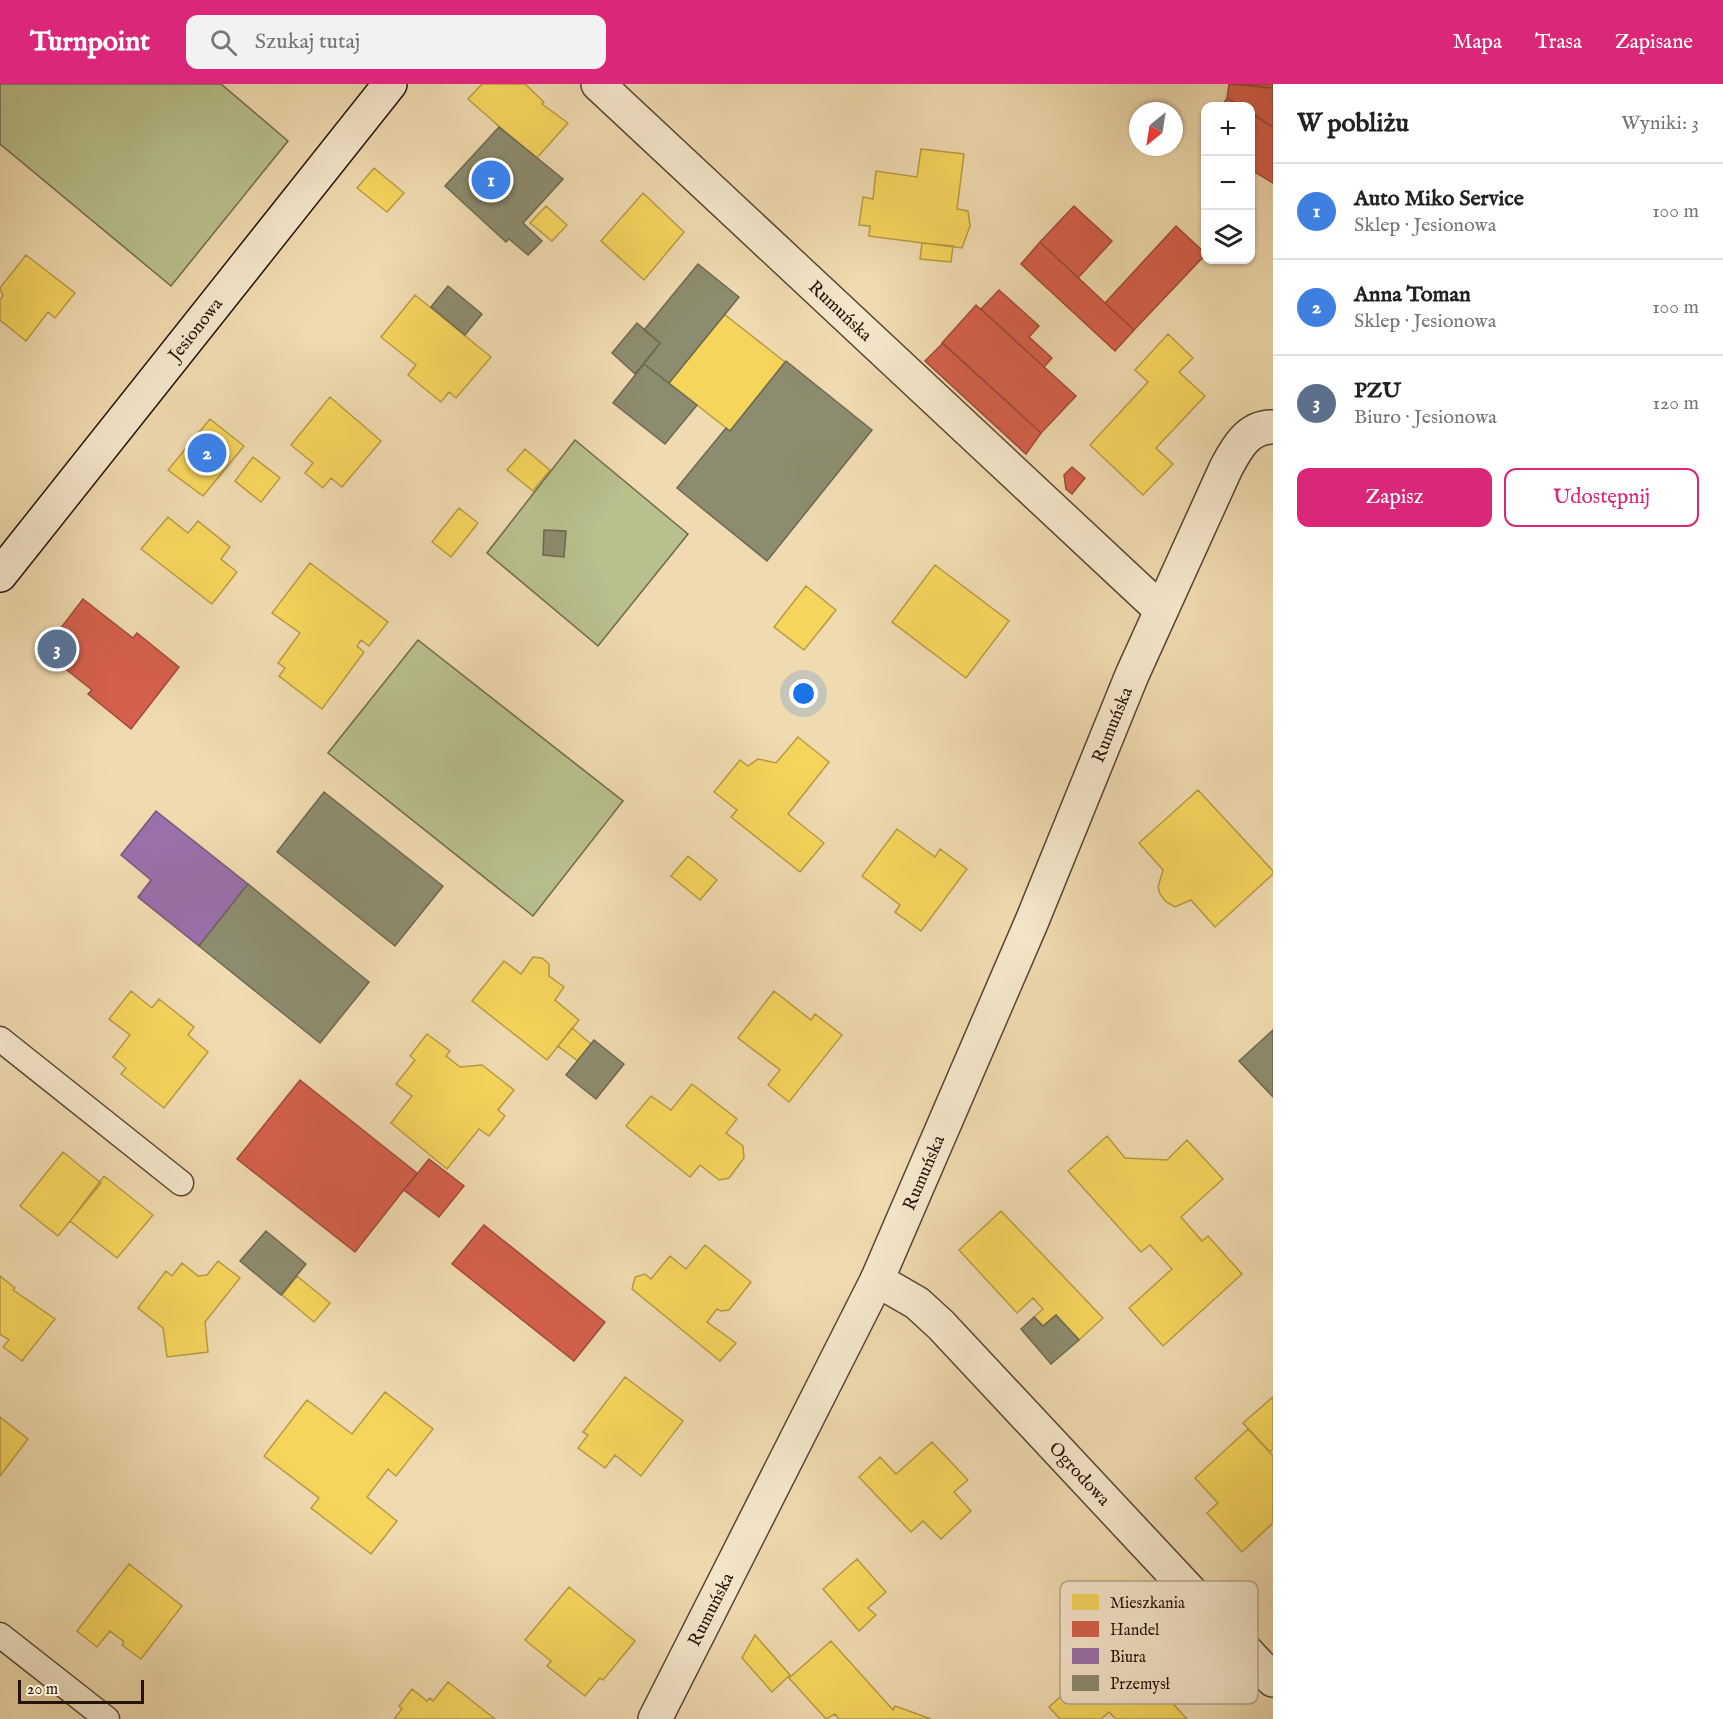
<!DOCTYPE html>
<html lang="pl">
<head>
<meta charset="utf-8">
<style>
  :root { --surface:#fff; --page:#f2f2f2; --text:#222; --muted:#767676; --line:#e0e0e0; --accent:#db2777 }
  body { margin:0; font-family:"IM FELL English",serif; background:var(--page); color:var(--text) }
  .controls { position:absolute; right:18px; top:18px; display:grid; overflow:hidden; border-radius:12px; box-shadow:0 2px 4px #0004 }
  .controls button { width:54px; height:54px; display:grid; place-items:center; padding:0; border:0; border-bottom:2px solid var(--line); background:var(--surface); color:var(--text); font:30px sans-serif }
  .compass { position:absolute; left:1129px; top:18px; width:54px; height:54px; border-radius:50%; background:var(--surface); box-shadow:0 2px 4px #0004; rotate:210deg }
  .scale { position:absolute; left:18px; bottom:15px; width:126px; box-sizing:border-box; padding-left:6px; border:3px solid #25130c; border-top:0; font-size:16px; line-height:21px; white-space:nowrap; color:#25130c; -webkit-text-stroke:4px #f5e7cb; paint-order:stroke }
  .you { position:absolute; left:804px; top:610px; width:21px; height:21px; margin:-15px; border:4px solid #fff; border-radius:50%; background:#1a73e8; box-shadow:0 0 0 9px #1a73e833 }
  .badge { display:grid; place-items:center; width:39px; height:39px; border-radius:50%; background:var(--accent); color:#fff; font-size:20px; font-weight:700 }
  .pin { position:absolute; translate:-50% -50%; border:3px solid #fff; box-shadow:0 2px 6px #0006 }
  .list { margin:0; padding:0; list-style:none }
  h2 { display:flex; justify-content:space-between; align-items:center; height:78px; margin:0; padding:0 24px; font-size:26px }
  h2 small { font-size:20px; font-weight:400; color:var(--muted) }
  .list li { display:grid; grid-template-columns:39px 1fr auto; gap:18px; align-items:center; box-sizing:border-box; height:96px; padding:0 24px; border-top:2px solid var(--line) }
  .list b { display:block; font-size:22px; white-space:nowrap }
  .list p { margin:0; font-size:20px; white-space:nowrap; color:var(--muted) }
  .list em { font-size:20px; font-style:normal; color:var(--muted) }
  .actions { display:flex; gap:12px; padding:18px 24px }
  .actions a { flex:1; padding:14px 0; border:2px solid var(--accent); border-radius:12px; text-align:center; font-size:21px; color:var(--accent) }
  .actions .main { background:var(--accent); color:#fff }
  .icon { flex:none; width:33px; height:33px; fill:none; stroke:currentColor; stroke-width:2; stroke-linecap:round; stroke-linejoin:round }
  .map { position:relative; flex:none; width:1273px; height:1635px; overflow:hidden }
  header { display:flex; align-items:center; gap:36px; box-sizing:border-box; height:84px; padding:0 30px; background:var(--accent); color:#fff }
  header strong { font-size:28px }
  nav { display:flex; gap:33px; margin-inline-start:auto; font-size:21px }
  .search { width:420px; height:54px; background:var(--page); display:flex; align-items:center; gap:15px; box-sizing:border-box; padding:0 21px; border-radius:12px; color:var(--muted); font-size:22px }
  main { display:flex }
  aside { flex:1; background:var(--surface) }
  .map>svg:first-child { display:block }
  .green { fill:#b8c08c; stroke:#6e6a4c; stroke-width:1.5 }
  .homes { fill:#f6d55c; stroke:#b79b44; stroke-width:1.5 }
  .shops { fill:#d6604d; stroke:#a1493a; stroke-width:1.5 }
  .offices { fill:#9970ab; stroke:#76547b; stroke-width:1.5 }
  .industry { fill:#8c8c6e; stroke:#6d6851; stroke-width:1.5 }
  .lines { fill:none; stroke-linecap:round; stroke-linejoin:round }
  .lane-casing { stroke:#584535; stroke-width:27 }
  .street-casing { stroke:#584535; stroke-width:36 }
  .secondary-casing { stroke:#25130c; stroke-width:36 }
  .lane { stroke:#f5e7cb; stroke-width:24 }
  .street { stroke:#f5e7cb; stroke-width:33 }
  .secondary { stroke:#f5e7cb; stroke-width:33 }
  .labels { text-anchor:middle; stroke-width:6; stroke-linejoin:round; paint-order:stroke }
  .street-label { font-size:18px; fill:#25130c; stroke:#f5e7cb }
  .key { fill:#f5e7cb; stroke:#b7a792; stroke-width:1.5 }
  .key-label { font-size:16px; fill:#25130c }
</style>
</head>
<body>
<header>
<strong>Turnpoint</strong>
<div class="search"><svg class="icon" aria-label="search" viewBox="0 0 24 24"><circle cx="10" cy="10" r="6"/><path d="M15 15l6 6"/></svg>Szukaj tutaj</div>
<nav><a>Mapa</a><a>Trasa</a><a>Zapisane</a></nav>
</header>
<main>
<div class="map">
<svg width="1273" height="1635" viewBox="0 0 1273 1635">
  <rect width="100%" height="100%" fill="#f0daaf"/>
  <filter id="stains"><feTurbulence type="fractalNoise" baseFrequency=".00333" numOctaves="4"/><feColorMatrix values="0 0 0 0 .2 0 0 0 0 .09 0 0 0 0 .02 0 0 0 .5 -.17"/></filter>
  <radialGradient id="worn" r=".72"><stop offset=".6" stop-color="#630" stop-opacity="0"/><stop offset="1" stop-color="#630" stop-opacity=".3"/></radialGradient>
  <path class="green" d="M0,0H221L288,57L171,202L0,60Z
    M575,356L688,450L598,562L487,469Z
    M418,556L623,717L533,832L328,669Z"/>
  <path class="homes" d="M482,0H525L544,18L542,20L568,39L536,75L468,15Z
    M921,65L964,70L957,125L968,127L970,142L962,164L869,152L870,142L859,141L863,113L873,115L876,87L917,93Z
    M374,84L404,109L387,128L357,104Z
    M643,109L684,148L644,196L601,157Z
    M546,122L567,141L552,157L530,139Z
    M922,159L953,162L951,178L920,175Z
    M26,171L75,209L55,234L48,228L26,257L0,236V216L3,212L0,204Z
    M415,211L491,273L456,314L449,308L441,318L408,291L416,281L381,253Z
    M724,230L785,278L730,347L669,299Z
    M1168,250L1193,274L1179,288L1205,312L1156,364L1173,380L1143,411L1090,361L1148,298L1135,286Z
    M330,313L381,357L342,403L331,394L323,404L305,389L313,379L291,361Z
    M210,335L244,362L203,412L168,386Z
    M525,365L550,386L533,407L507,386Z
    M253,373L280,394L261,418L235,397Z
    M459,424L478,439L451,473L432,458Z
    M168,433L188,449L198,437L230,463L221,475L237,488L212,520L141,465Z
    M310,479L388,538L369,562L361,556L357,562L364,568L322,625L279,592L285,584L278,579L300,549L272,529Z
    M935,481L1009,537L966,594L892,538Z
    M806,502L836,526L804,566L774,543Z
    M798,653L829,678L788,730L824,759L800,788L731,733L737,726L714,708L740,676L748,682L758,675L776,679Z
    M1198,706L1273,787V790L1215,843L1191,816L1175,823L1166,818L1160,810L1158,803L1163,786L1139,759Z
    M897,745L935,773L940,765L967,785L921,847L895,828L900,821L862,792Z
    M688,772L717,796L700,816L671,792Z
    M533,873L542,874L549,880V892L564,903L555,916L579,936L547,976L472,917L504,877L521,890Z
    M131,907L152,924L159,915L194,943L188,951L208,968L164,1024L121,990L126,984L113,973L130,951L109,935Z
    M774,907L811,936L815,930L842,951L789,1018L768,1001L780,986L738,954Z
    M572,944L591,960L578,977L558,962Z
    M427,950L450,967L446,972L460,983L482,981L514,1006L498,1026L505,1032L489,1052L479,1045L447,1085L391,1039L412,1012L396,1000L415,976L410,972Z
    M692,1000L737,1035L726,1049L743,1062L744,1074L729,1094L719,1096L700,1081L690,1093L626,1042L651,1012L671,1026Z
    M1107,1052L1125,1074L1167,1076L1187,1056L1223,1095L1181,1133L1202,1157L1208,1152L1242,1190L1163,1262L1129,1224L1172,1185L1150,1161L1141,1168L1068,1087Z
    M63,1068L101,1099L58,1152L20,1122Z
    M104,1092L153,1131L117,1174L70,1137Z
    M1001,1127L1103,1234L1079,1256L1056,1231L1043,1242L1034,1233L1043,1225L1033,1214L1017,1229L959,1166Z
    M705,1161L751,1198L729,1226L721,1227L717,1225L707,1238L736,1259L720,1277L632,1205L635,1193L645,1190L651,1195L670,1172L686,1185Z
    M218,1177L240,1194L205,1238L208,1268L167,1273L163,1244L138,1224L166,1187L172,1192L182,1179L198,1192L207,1191Z
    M0,1192L15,1204L13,1206L55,1235L22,1277L3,1263L9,1256L0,1250Z
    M297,1192L330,1219L314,1238L282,1211Z
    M625,1293L683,1337L641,1392L615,1371L605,1384L578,1364L588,1351L583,1348Z
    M385,1308L433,1345L396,1392L388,1385L367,1413L397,1437L371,1470L311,1424L319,1414L264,1372L307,1316L352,1350Z
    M1273,1313V1365L1270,1368L1243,1339Z
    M0,1333L28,1355L0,1392Z
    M1248,1345L1273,1372V1439L1242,1468L1207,1429L1218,1419L1195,1394Z
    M932,1358L968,1396L954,1408L971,1427L941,1455L923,1437L911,1448L859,1393L880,1373L896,1390Z
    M857,1475L886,1508L868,1524L876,1531L859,1547L823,1505Z
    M129,1480L182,1522L141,1575L122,1561L124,1558L110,1547L97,1563L77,1547Z
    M569,1503L635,1557L603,1596L600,1594L585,1612L547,1582L551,1577L525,1556Z
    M1107,1526L1123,1543L1130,1536L1166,1574L1159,1581L1177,1600L1165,1611L1187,1635H1116L1109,1628L1101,1635H1060L1049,1623L1079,1596L1073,1590L1095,1569L1079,1552Z
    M755,1551L790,1591L772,1608L742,1574Z
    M831,1557L893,1626L895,1622L931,1635H839L835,1630L826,1635L789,1594Z
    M448,1598L495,1635H394L402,1625L399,1622L412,1605L427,1617L430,1614L433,1617Z"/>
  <path class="shops" d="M1229,0L1273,4V43L1250,29V22H1240L1227,14Z
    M1238,0H1273V4Z
    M1227,14L1240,22H1222Z
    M1256,32L1273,43V99L1250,85V40Z
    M1074,122L1112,157L1078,194L1040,158Z
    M1176,142L1206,170L1134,246L1105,219Z
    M1040,158L1134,246L1115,267L1021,180Z
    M999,206L1039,242L1029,253L1052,274L1044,283L981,225Z
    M976,221L1076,312L1041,349L942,259Z
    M943,259L1041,349L1026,370L925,277Z
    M1072,383L1085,394L1072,410L1066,405L1064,391Z
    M83,515L133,554L137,549L179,583L131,645L88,610L92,606L43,567Z
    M300,996L417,1089L355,1168L237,1075Z
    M429,1075L464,1102L439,1133L404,1106Z
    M484,1141L605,1238L574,1277L452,1180Z"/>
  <path class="offices" d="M156,727L248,800L199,862L138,813L151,796L121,771Z"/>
  <path class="industry" d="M499,43L563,95L523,139L542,157L528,171L509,155L506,158L445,102Z
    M698,180L739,213L669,299L644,280L660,259L644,246Z
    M448,202L482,230L465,251L431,223Z
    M637,239L660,259L635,290L612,269Z
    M786,277L872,346L767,477L677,404L726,344L730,347Z
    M644,280L697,321L665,360L613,319Z
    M544,446L566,447L564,473L543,471Z
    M324,708L443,802L395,862L277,768Z
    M248,800L369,898L320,959L199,862Z
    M1273,946V1013L1239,977Z
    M594,956L624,980L596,1015L566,991Z
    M266,1147L306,1180L281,1211L240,1177Z
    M1056,1231L1079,1256L1051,1280L1021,1245L1034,1233L1043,1242Z"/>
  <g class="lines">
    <defs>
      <path id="lane" d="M0,955L181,1099
        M0,1551L107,1635"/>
      <g id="street">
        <path id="s1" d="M598,0L1161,526"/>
        <path id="s2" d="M877,1196L917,1219L941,1241L1273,1596"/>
        <path id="s3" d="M655,1635L877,1196L1032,837L1132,591L1226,384C1236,365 1248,342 1273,343"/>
      </g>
      <g id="secondary">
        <path id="s4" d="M0,491L390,0"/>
      </g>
    </defs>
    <use href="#lane" class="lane-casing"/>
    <use href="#street" class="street-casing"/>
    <use href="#secondary" class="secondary-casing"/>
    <use href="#lane" class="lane"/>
    <use href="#street" class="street"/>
    <use href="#secondary" class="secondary"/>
  </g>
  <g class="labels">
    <g class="street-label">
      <text dy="6" stroke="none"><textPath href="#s1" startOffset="332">Rumuńska</textPath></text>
      <text dy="6" stroke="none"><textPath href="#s4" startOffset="314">Jesionowa</textPath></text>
      <text dy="6" stroke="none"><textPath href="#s3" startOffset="1095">Rumuńska</textPath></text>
      <text dy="6" stroke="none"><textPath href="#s3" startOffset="609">Rumuńska</textPath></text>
      <text dy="6" stroke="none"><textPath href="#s2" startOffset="282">Ogrodowa</textPath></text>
      <text dy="6" stroke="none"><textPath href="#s3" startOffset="123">Rumuńska</textPath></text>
    </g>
  </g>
  <rect x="1060" y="1497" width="198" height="123" rx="9" class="key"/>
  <rect x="1072" y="1510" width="27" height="16" fill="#f6d55c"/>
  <rect x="1072" y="1537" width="27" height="16" fill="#d6604d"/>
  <rect x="1072" y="1564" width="27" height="16" fill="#9970ab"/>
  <rect x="1072" y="1591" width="27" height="16" fill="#8c8c6e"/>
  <g class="key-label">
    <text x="1110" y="1524">Mieszkania</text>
    <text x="1110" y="1551">Handel</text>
    <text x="1110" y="1578">Biura</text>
    <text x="1110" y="1605">Przemysł</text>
  </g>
  <rect width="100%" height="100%" filter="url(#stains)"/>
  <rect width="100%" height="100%" fill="url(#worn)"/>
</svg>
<div class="controls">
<button>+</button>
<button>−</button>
<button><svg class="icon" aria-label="layers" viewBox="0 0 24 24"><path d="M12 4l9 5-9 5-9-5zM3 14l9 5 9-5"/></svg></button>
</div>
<svg class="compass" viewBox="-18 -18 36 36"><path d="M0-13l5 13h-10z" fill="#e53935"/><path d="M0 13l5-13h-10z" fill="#767676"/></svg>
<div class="scale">20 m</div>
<div class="you"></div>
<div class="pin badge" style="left:491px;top:96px;background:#3f7fe0">1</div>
<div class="pin badge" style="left:207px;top:369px;background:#3f7fe0">2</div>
<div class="pin badge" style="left:57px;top:565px;background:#5c6f8a">3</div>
</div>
<aside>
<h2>W pobliżu<small>Wyniki: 3</small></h2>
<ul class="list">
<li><span class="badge" style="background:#3f7fe0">1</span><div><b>Auto Miko Service</b><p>Sklep · Jesionowa</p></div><em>100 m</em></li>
<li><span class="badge" style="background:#3f7fe0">2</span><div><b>Anna Toman</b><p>Sklep · Jesionowa</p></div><em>100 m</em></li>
<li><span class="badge" style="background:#5c6f8a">3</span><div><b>PZU</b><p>Biuro · Jesionowa</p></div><em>120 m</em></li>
</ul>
<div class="actions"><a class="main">Zapisz</a><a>Udostępnij</a></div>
</aside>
</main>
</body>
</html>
